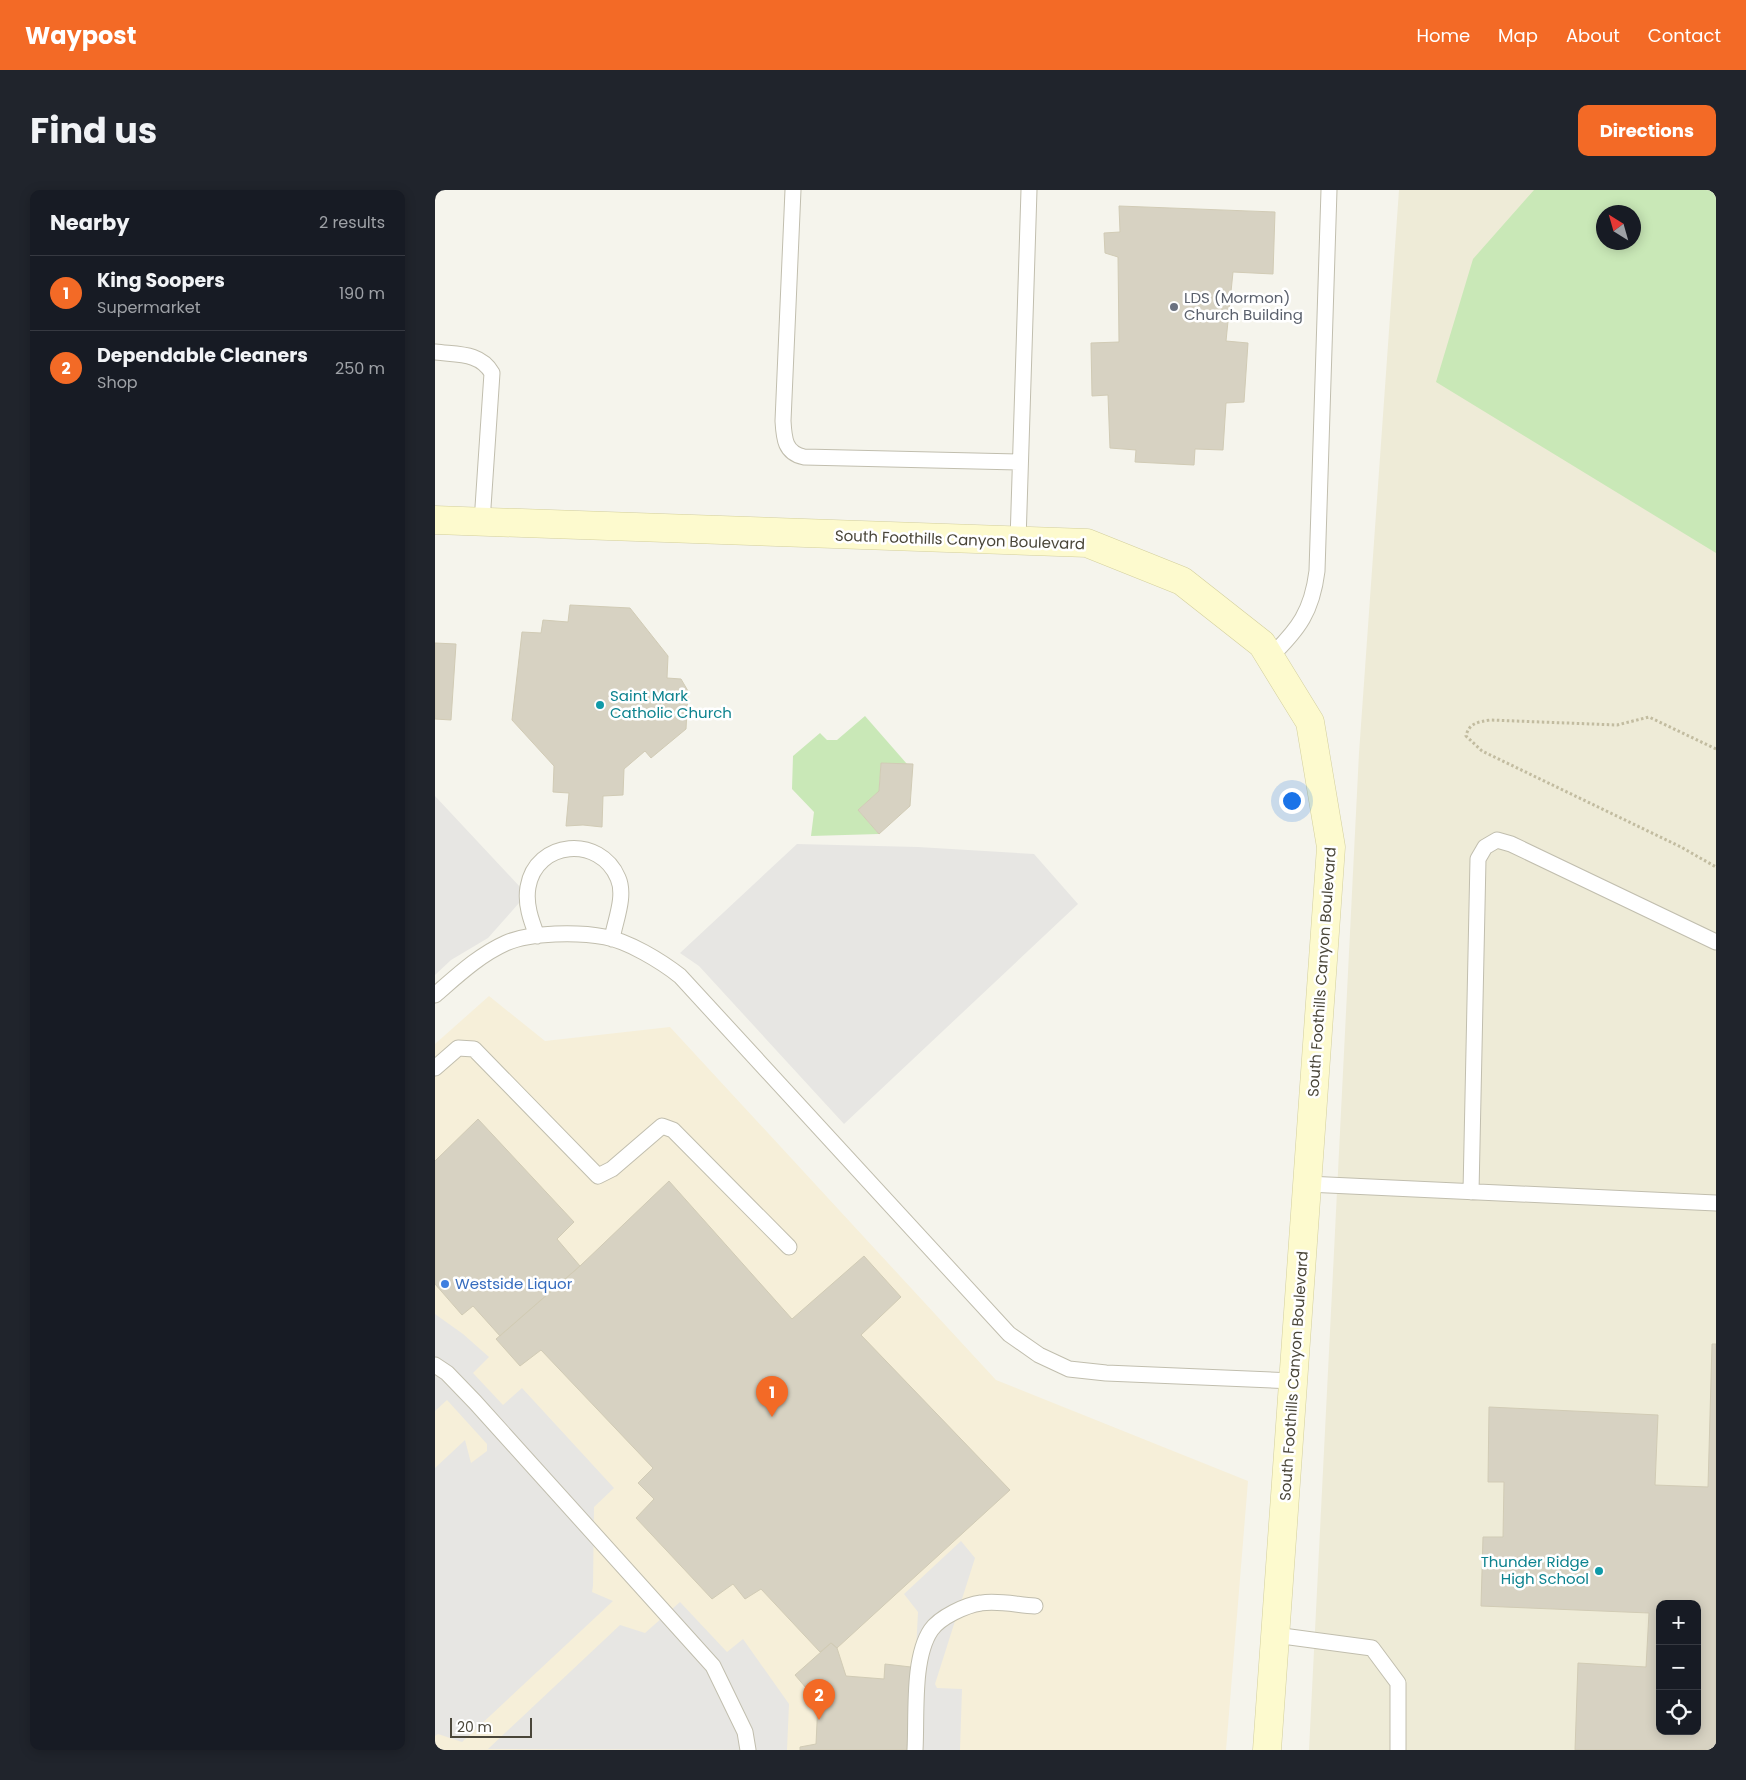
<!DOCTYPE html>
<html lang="en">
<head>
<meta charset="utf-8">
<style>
  :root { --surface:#171b24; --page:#20242c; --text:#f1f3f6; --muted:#9ea1a6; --line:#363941; --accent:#f36a26 }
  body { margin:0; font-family:Poppins,sans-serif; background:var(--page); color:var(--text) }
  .controls { position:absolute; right:15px; bottom:15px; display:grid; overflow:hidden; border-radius:10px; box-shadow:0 2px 12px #0003 }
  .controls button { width:45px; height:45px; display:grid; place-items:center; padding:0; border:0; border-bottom:1px solid var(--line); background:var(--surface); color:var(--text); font:25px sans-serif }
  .compass { position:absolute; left:1161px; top:15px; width:45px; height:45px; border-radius:50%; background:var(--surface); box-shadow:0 2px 12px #0003; rotate:323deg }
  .scale { position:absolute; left:15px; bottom:12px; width:82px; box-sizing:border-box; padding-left:5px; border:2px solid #4a4639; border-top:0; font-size:14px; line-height:18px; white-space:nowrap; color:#4a4639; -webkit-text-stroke:4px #fff; paint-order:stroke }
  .you { position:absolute; left:856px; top:610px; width:18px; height:18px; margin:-12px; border:4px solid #fff; border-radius:50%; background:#1a73e8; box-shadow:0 0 0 8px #1a73e833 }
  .badge { display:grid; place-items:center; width:32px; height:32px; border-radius:50%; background:var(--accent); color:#fff; font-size:16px; font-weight:700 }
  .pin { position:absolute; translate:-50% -41px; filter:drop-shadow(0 1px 2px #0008) }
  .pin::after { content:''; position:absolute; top:26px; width:18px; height:15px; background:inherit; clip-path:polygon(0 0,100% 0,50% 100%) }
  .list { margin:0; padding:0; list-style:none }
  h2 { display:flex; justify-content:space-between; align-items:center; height:65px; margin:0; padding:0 20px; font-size:21px }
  h2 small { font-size:16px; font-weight:400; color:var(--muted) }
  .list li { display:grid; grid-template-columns:32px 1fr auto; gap:15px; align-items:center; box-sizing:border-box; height:75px; padding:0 20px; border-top:1px solid var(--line) }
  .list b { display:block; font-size:19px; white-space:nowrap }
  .list p { margin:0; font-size:16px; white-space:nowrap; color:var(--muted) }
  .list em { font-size:16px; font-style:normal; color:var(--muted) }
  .icon { flex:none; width:28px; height:28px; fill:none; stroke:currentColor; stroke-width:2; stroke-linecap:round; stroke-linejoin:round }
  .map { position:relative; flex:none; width:1281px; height:1560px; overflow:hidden; border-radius:10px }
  header { display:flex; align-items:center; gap:30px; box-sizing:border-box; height:70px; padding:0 25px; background:var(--accent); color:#fff }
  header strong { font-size:24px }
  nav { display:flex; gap:28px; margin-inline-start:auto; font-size:18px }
  .intro { display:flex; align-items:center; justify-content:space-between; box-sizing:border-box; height:120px; padding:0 30px }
  h1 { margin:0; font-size:35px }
  .button { padding:12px 22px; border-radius:10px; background:var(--accent); color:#fff; font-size:18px; font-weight:700 }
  main { display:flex; gap:30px; padding:0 30px }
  aside { flex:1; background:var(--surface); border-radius:10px; box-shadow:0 2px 12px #0003 }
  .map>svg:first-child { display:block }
  .commercial { fill:#f6efd9 }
  .education { fill:#eeebd7; fill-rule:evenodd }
  .green { fill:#c9e8b7; fill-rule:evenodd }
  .parking { fill:#e7e6e3 }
  .building { fill:#d7d2c2; stroke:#d1cbb5; fill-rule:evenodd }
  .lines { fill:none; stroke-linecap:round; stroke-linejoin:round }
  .lane-casing { stroke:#c1beae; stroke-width:17 }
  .secondary-casing { stroke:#d3cf9d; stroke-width:29 }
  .path { stroke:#c2bca0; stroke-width:3; stroke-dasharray:2.5 2.5; stroke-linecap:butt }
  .lane { stroke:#fff; stroke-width:15 }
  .secondary { stroke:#fdface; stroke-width:28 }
  .worship-dot { fill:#6b7280; stroke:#fff; stroke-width:2 }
  .culture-dot { fill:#0f9aa8; stroke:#fff; stroke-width:2 }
  .shop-dot { fill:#3f7fe0; stroke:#fff; stroke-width:2 }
  .labels { text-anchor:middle; stroke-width:5; stroke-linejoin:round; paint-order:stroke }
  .worship-label { font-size:15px; fill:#5b616d; stroke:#fff; text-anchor:start }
  .street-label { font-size:15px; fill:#4a4639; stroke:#fff }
  .culture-label { font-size:15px; fill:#0d838f; stroke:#fff; text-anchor:start }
  .shop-label { font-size:15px; fill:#366cbe; stroke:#fff; text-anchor:start }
</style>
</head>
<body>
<header>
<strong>Waypost</strong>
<nav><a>Home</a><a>Map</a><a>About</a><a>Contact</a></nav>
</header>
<div class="intro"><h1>Find us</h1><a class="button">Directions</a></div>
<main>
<aside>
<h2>Nearby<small>2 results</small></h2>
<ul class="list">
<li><span class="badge">1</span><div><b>King Soopers</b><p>Supermarket</p></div><em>190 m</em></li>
<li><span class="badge">2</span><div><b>Dependable Cleaners</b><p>Shop</p></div><em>250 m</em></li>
</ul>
</aside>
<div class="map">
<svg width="1281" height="1560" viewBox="0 0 1281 1560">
  <rect width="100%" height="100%" fill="#f5f4ec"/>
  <path class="commercial" d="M54,806L110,851L235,837L561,1190L813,1291L791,1560H0V854Z"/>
  <path class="education" d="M964,0H1281V1560H874L924,563ZM1168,22H1198V52H1168ZM1225,1414H1262V1541H1225Z"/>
  <path class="green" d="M1099,0H1281V363L1001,192L1038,69ZM1168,22H1198V52H1168Z
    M430,526L472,574L446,573L444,601L423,620L444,644L376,646L379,622L357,599L358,566L385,543L392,550H402Z"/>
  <path class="parking" d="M0,606L86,698L84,713L53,748L16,770L0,785Z
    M362,654L483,657L599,664L643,714L409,934L264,776L245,763Z
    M0,1124L28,1144L54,1167L38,1183L68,1215L87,1198L179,1298L159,1317L158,1396L157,1402L178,1411L27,1552L3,1544L0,1546V1278L30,1250L36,1273L52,1261V1254L12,1210L0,1221Z
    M526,1351L540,1368L500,1494L502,1498L527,1499L525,1560H476L483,1422L469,1404Z
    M245,1412L292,1462L308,1449L354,1514L352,1560L53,1559L185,1435L210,1443Z"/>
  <path class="building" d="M684,16L840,22L838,84L798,82L791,151L813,153L809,212L791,213L788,260L760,259L759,275L700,272L701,260L675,258L673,205L657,206L656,153L684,152L683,67L670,63L669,43L685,42Z
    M135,415L195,418L233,466L232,488L246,489L253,501L251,539L216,568L210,561L189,579L188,605L168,606L167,637L148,635L131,636L134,603L118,602L119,576L77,530L87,442L106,443L108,430L133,432Z
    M0,453L21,454L16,530L0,529Z
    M446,573L478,574L475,616L444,644L423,620L444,601Z
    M43,929L139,1032L122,1049L145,1076L65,1146L38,1116L27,1125L0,1094V971Z
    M234,991L357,1129L429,1066L466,1107L426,1145L575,1300L402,1458L396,1453L385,1462L326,1399L310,1409L298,1394L277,1409L201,1328L219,1309L203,1293L218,1278L106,1160L85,1176L61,1149L145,1076Z
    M1277,1154H1281V1560H1140L1143,1473L1211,1477L1214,1423L1046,1416L1048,1347H1068L1069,1292H1053L1054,1217L1223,1225L1220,1295L1273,1297ZM1225,1414H1262V1541H1225Z
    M396,1453L402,1458L411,1486L449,1489L450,1474L476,1477L472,1560H365V1557L381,1554L383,1512L360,1485Z"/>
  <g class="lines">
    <defs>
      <path id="lane" d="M358,0L348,231C349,249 350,263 369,267L585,272
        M0,162C22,165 45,162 57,183L47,332
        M583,351L594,0
        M835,467C864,439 877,421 882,381L894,0
        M102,746C96,730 90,714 93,697C101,650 165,645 183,688C191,706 180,731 177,749
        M0,805C22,786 44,765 71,753C96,742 144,742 170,747C193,751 226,771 245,786L574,1144L604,1165L634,1179L671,1183L858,1191
        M0,878L23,858L39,859L163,986L177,979L227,936L238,940L354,1057
        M872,994L1281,1013
        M1036,1002L1043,669L1050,657L1062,650L1076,654L1281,752
        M0,1175L12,1183L40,1212L278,1476L310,1542L313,1560
        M840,1445L937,1458L963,1493V1560
        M480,1560C482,1525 477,1468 496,1440C505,1427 531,1415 546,1413C562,1410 583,1415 600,1416"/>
      <path id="secondary" d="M0,330L652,353L747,391L827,454L875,532L896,657L832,1560"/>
    </defs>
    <use href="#lane" class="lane-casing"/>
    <use href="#secondary" class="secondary-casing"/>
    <path class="path" d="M1281,559L1214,527L1182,535L1055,530C1043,532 1034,533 1031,546L1047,561L1246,657L1281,677"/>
    <use href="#lane" class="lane"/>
    <use href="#secondary" class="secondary"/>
  </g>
  <circle class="worship-dot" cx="739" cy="117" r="5"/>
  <g class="culture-dot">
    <circle cx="165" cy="515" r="5"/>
    <circle cx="1164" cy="1381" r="5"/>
  </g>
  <circle class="shop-dot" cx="10" cy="1094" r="5"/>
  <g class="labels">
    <g class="worship-label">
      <text x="749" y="113">LDS (Mormon)<tspan x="749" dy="17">Church Building</tspan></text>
    </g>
    <g class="street-label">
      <text transform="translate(525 350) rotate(2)" y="5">South Foothills Canyon Boulevard</text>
      <text transform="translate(887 782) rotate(-86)" y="5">South Foothills Canyon Boulevard</text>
      <text transform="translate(859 1186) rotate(-86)" y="5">South Foothills Canyon Boulevard</text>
    </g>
    <g class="culture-label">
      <text x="175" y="511">Saint Mark<tspan x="175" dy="17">Catholic Church</tspan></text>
      <text x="1154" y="1377" text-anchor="end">Thunder Ridge<tspan x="1154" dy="17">High School</tspan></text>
    </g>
    <g class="shop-label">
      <text x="20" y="1099">Westside Liquor</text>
    </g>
  </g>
</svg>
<div class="controls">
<button>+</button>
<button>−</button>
<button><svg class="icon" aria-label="locate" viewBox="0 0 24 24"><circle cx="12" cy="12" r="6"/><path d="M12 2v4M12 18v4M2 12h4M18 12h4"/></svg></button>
</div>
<svg class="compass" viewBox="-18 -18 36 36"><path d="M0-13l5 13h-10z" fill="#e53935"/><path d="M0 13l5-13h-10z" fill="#9ea1a6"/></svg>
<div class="scale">20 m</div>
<div class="you"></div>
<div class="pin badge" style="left:337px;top:1227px">1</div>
<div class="pin badge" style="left:384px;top:1530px">2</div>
</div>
</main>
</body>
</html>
